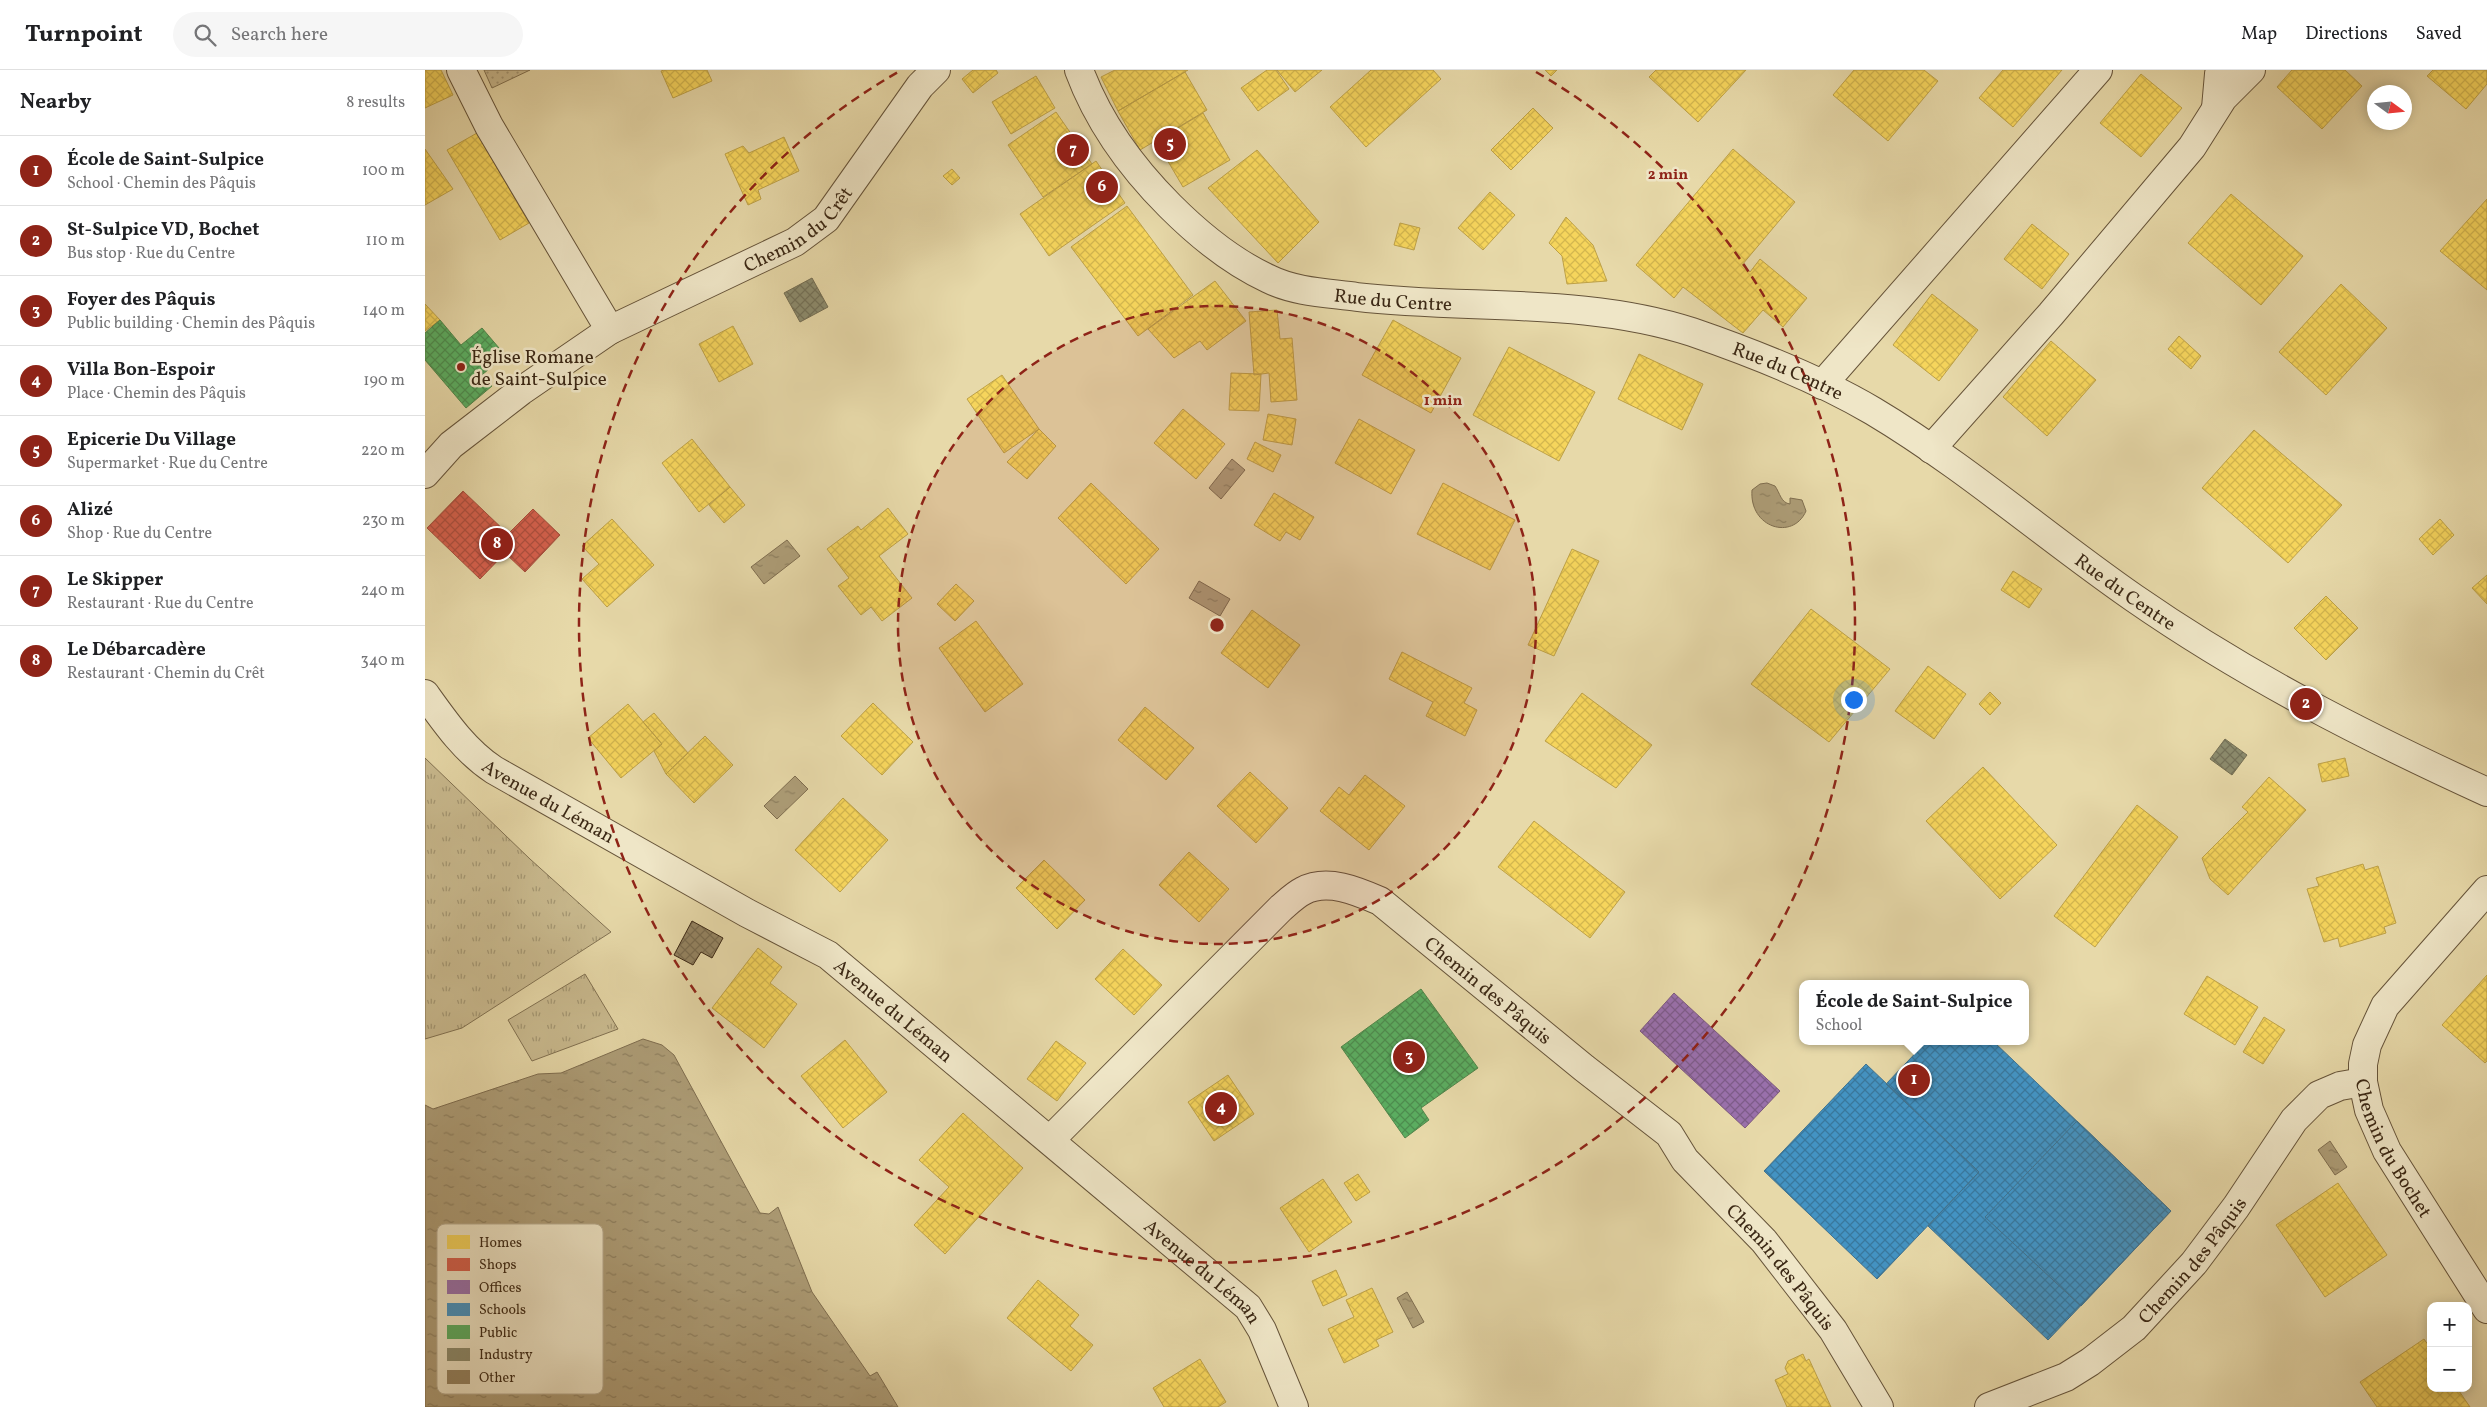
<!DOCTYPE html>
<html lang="en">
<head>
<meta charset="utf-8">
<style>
  :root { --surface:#fff; --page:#f6f6f6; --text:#202124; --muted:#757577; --line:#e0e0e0; --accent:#8f2418 }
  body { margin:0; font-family:Vollkorn,serif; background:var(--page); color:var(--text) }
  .controls { position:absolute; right:15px; bottom:15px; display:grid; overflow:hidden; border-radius:10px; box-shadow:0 2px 12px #0003 }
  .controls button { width:45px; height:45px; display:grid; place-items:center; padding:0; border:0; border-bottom:1px solid var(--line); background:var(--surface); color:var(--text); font:25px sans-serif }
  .compass { position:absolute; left:1942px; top:15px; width:45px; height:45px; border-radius:50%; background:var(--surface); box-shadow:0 2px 12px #0003; rotate:105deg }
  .you { position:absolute; left:1428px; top:629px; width:18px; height:18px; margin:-12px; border:4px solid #fff; border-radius:50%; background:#1a73e8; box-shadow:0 0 0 8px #1a73e833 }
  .badge { display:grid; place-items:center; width:32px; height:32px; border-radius:50%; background:var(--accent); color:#fff; font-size:16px; font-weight:700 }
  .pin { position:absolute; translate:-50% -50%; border:2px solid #fff; box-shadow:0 1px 5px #0006 }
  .popup { position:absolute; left:1374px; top:910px; width:230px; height:65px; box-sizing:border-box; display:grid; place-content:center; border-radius:10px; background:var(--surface); filter:drop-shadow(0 1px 4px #0005); font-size:16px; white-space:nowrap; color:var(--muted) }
  .popup b { font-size:19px; color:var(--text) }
  .popup::after { content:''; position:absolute; left:50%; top:100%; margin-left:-10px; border:10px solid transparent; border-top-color:var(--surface) }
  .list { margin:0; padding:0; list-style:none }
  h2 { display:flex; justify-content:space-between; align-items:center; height:65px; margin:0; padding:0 20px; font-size:21px }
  h2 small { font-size:16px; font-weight:400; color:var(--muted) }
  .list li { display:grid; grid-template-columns:32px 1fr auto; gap:15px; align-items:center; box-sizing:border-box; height:70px; padding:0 20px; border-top:1px solid var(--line) }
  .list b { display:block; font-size:19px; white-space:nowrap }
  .list p { margin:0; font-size:16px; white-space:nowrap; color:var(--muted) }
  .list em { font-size:16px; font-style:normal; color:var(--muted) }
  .icon { flex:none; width:28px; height:28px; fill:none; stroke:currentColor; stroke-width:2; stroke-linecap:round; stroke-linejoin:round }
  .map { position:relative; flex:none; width:2062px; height:1337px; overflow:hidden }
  header { display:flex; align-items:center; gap:30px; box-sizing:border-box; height:70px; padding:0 25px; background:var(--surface); border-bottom:1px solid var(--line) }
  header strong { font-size:24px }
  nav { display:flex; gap:28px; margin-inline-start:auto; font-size:18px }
  .search { width:350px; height:45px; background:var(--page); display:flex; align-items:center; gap:12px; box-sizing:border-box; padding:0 18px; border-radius:28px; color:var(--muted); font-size:19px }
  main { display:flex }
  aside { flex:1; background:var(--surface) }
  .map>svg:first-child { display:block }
  .grass { fill:url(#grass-tufts); stroke:#827252 }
  .garden { fill:url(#garden-dots); stroke:#827252 }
  .water { fill:url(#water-ripples); stroke:#7f6e50 }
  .homes { fill:url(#homes-cross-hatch); stroke:#bea147 }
  .shops { fill:url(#shops-cross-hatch); stroke:#a84f3c }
  .offices { fill:url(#offices-cross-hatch); stroke:#7d5a7e }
  .schools { fill:url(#schools-cross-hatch); stroke:#41738f }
  .public { fill:url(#public-cross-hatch); stroke:#51864a }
  .industry { fill:url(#industry-cross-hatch); stroke:#746e53 }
  .building { fill:url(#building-cross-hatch); stroke:#3b2815 }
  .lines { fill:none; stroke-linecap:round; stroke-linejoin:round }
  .minor-casing { stroke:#66543a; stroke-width:30 }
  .minor { stroke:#efe6c7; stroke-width:28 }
  .ring { fill:none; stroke:#8f2418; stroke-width:2.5; stroke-dasharray:9 6 }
  .poi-dot { fill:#8f2418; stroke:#efe6c7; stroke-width:2 }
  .labels { text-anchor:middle; stroke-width:5; stroke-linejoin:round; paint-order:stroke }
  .street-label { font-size:19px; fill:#3b2815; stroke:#efe6c7 }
  .poi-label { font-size:19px; fill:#3b2815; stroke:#efe6c7; text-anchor:start }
  .key { fill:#efe6c7; stroke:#b9ad92; stroke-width:1 }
  .key-label { font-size:14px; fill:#3b2815 }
  .centre { fill:#8f2418; stroke:#efe6c7; stroke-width:2.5 }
  .ring-label { font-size:15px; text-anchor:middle; font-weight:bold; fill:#8f2418; stroke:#efe6c7; stroke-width:5; stroke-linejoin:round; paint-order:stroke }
</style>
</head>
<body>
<header>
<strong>Turnpoint</strong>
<div class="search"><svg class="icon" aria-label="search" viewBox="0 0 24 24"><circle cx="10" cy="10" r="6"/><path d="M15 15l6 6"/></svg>Search here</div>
<nav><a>Map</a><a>Directions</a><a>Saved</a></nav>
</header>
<main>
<aside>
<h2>Nearby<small>8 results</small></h2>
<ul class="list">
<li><span class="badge">1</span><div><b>École de Saint-Sulpice</b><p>School · Chemin des Pâquis</p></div><em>100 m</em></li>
<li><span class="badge">2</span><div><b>St-Sulpice VD, Bochet</b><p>Bus stop · Rue du Centre</p></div><em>110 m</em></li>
<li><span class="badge">3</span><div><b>Foyer des Pâquis</b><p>Public building · Chemin des Pâquis</p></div><em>140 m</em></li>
<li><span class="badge">4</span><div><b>Villa Bon-Espoir</b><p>Place · Chemin des Pâquis</p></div><em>190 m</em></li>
<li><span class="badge">5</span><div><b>Epicerie Du Village</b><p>Supermarket · Rue du Centre</p></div><em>220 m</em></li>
<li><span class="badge">6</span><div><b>Alizé</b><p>Shop · Rue du Centre</p></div><em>230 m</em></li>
<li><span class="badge">7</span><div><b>Le Skipper</b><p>Restaurant · Rue du Centre</p></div><em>240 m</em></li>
<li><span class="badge">8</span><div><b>Le Débarcadère</b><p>Restaurant · Chemin du Crêt</p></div><em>340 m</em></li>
</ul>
</aside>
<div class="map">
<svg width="2062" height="1337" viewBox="0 0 2062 1337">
  <defs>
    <pattern id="grass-tufts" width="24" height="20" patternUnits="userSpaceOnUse" patternTransform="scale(1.25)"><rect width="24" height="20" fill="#cabb90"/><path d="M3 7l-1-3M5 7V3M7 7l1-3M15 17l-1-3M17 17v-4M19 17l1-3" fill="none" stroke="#a59874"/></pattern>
    <pattern id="garden-dots" width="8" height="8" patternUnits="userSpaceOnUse" patternTransform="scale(1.25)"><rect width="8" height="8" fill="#cabb90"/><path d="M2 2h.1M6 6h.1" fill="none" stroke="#a59874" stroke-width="1.8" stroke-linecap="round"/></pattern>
    <pattern id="water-ripples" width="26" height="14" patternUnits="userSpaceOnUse" patternTransform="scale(1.25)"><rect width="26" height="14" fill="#ad9d77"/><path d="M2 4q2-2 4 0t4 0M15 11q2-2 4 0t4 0" fill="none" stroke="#8e8060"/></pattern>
    <pattern id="homes-cross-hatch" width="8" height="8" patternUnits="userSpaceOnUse" patternTransform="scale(1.25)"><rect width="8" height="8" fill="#f6d55c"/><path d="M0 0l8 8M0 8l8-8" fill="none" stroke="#d4b74f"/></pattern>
    <pattern id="shops-cross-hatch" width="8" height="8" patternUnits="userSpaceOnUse" patternTransform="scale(1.25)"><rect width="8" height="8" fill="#d6604d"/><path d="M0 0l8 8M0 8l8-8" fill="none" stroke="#af4f3f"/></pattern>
    <pattern id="offices-cross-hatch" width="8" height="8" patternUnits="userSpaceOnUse" patternTransform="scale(1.25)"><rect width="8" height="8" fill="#9970ab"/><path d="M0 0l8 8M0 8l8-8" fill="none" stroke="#7e5c8a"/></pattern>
    <pattern id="schools-cross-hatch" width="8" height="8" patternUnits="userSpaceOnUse" patternTransform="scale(1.25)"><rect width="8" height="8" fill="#4393c3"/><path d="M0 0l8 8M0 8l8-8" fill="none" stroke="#39789d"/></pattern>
    <pattern id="public-cross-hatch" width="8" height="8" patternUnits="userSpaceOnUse" patternTransform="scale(1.25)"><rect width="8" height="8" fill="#5aae61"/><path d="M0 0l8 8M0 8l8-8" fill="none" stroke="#4c8e4f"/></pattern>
    <pattern id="industry-cross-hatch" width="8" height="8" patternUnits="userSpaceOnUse" patternTransform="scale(1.25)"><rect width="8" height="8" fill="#8c8c6e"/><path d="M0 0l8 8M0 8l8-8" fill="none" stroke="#747259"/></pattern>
    <pattern id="building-cross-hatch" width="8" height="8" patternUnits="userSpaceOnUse" patternTransform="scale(1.25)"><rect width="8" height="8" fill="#948462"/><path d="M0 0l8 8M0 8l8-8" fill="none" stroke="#7a6c50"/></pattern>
  </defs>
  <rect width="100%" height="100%" fill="#e7d9a9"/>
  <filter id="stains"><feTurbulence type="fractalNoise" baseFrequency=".004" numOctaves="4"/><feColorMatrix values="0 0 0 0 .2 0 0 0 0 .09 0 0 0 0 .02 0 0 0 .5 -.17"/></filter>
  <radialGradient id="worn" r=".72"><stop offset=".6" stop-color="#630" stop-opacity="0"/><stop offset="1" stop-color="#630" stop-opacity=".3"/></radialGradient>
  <path class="grass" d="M0,688L105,789L186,862L37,958L0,969Z
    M160,904L193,959L107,991L83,950Z"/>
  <path class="garden" d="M59,0H105L67,18Z"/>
  <path class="water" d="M807,389L820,400L796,429L784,418Z
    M1342,413L1350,416C1355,423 1356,433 1365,434V428L1377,430L1381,441C1368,471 1324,458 1327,420L1335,414Z
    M362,470L375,486L339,514L326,497Z
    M774,511L805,529L795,546L764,528Z
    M370,706L383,719L352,749L339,736Z
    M218,969L237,975L249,985L335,1143L344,1144L353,1137L387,1222L445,1306L452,1302L473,1337H0V1035L8,1039L113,1004L136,1003Z
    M1905,1071L1922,1097L1910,1105L1893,1080Z
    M982,1222L999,1252L988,1258L972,1228Z"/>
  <path class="homes" d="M0,0H16L28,25L0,38Z
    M239,0H282L287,11L248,28L236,1Z
    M548,0H571L573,3L548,23L537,9Z
    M690,0H763L693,41L676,7Z
    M842,0H851L864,19L833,41L816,18Z
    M852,0H897L870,22Z
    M946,0H1008L1016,9L941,77L905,37Z
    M1120,0H1132L1126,6Z
    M1231,0H1321L1273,52L1224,7Z
    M1429,0H1499L1513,11L1463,71L1408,25Z
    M1578,0H1637L1588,57L1554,28Z
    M1867,0H1920L1937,16L1897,59L1852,17Z
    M2008,0H2062V14L2041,39L2002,6Z
    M760,2L782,40L715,80L693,41Z
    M1716,4L1757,38L1716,87L1675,53Z
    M611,6L630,38L586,64L567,32Z
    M1108,38L1128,58L1086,100L1066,80Z
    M631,42L667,94L618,127L583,75Z
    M778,43L805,90L758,117L731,71Z
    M52,63L104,153L75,170L22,80Z
    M359,67L374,101L333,120L336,129L323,135L300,84L318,76L324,83Z
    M0,79L28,119L0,135Z
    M1308,79L1370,132L1317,195L1325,202L1335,189L1382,228L1358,257L1338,240L1318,263L1258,217L1249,228L1211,195Z
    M832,80L894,152L853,193L783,118Z
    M671,91L700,133L624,186L595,144Z
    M527,99L535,108L527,115L518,106Z
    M1065,122L1090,145L1058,180L1033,158Z
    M1806,124L1878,186L1836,235L1763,173Z
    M2062,129V220L2015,181Z
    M702,136L768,225L713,266L646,177Z
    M1141,147L1168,175L1182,211L1142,214L1137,186L1124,173Z
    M975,153L995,158L989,180L969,175Z
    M1607,154L1644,184L1617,219L1579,189Z
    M790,211L821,251L782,280L775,271L749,288L723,259Z
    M1916,214L1962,258L1901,325L1854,282Z
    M1507,224L1553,260L1514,311L1468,275Z
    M0,234L15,250L0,261Z
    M852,240L855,269L867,268L872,330L846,332L844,303L829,305L824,242Z
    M968,250L1036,288L1006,343L937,305Z
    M308,256L328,294L294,312L274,274Z
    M1754,266L1776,286L1766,299L1743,279Z
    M1626,271L1671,310L1622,366L1578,327Z
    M1084,277L1170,322L1134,391L1048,345Z
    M1214,284L1278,314L1257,360L1193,329Z
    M806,303L836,304L834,341L804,340Z
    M577,305L614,359L579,383L542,329Z
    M758,339L800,374L771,409L729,373Z
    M843,344L871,349L867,375L838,370Z
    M934,349L990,380L966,424L910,393Z
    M614,359L631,376L602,409L582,392Z
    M1829,360L1917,435L1863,493L1777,418Z
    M267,369L305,417L274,442L237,393Z
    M830,372L856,385L848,402L822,389Z
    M666,413L734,479L701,514L633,448Z
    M1018,413L1090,450L1065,500L992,464Z
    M305,417L320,435L299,453L284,435Z
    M849,423L889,447L875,470L861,462L855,471L829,455Z
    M463,438L483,464L454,486L487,528L457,551L446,537L436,545L413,516L424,508L402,479L433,456L436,460Z
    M187,449L229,495L182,537L157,509L174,494L157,476Z
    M2015,449L2029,465L2008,485L1994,469Z
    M1147,479L1174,491L1129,586L1103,575Z
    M1588,501L1617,519L1604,538L1576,520Z
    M2062,505V534L2047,518Z
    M531,514L549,531L530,551L512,534Z
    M1901,526L1933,558L1901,590L1869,558Z
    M1386,539L1465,599L1404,672L1326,614Z
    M827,540L875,575L843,618L796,583Z
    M551,551L598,614L560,642L514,578Z
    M977,582L1047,618L1039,633L1052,640L1040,666L1001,646L1008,632L964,609Z
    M1503,596L1541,624L1509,669L1470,641Z
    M1565,622L1576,633L1565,645L1554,634Z
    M1157,623L1227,675L1191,718L1120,671Z
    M448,633L488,672L457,705L416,666Z
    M203,634L237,674L196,708L163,668Z
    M720,637L769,678L741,710L693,670Z
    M229,643L263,683L241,704L229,681L237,674L218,652Z
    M280,666L308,695L269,733L241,704Z
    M1920,688L1924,706L1897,712L1893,694Z
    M1558,697L1632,775L1575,829L1501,751Z
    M825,702L863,738L831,773L792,736Z
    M940,705L980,736L944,780L895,741L914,717L924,725Z
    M1844,707L1881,740L1803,825L1785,809L1777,788L1823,742L1817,737Z
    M418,728L463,770L415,822L370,780Z
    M1712,735L1753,767L1670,877L1629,846Z
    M1109,751L1200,822L1165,868L1073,797Z
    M764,782L804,819L774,852L734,815Z
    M619,790L660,830L632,859L591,818Z
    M1938,794L1940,800L1953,796L1971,853L1959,857L1961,863L1915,877L1913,868L1899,872L1882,819L1894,816L1891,808Z
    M333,878L357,897L345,913L372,934L339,978L287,938Z
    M698,879L737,915L709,945L670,909Z
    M2062,905V991L2060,993L2017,955Z
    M1782,906L1833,937L1810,975L1759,944Z
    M1839,947L1860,960L1838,994L1818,982Z
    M420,970L462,1022L418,1058L376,1006Z
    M631,971L661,993L632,1031L602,1009Z
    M803,1005L829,1044L789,1071L763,1032Z
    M538,1043L598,1098L520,1184L489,1155L524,1117L494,1090Z
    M933,1104L945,1122L931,1131L919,1113Z
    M898,1109L927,1152L884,1182L855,1138Z
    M1913,1113L1962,1185L1900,1227L1851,1155Z
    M911,1200L922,1225L898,1236L887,1211Z
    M613,1210L654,1245L645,1256L668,1275L646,1301L582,1248Z
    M947,1218L968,1262L951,1270L954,1276L919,1293L903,1259L929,1247L921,1230Z
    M1999,1269L2006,1279V1318H2032L2045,1337H1952L1935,1312Z
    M1378,1284L1381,1291L1384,1289L1406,1337H1362L1350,1310L1363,1304L1360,1298L1363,1291Z
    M775,1289L801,1332L793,1337H739L728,1318Z"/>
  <path class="shops" d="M38,421L83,464L108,439L135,465L100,502L80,483L55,509L2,458Z"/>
  <path class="offices" d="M1249,923L1355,1021L1320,1058L1215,961Z"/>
  <path class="schools" d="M1502,971H1568L1746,1141L1623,1270L1503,1156L1554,1102L1461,1014Z
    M1441,994L1554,1102L1452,1209L1339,1101Z
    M1652,1051L1746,1141L1656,1236L1560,1147Z"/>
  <path class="public" d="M15,250L36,275L57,258L80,285L57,305L67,316L41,338L0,290V263Z
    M996,919L1053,998L996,1038L1004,1050L980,1068L916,977Z"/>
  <path class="industry" d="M387,208L403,237L375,252L359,223Z
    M1800,669L1822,685L1807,705L1785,689Z"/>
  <path class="building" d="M267,851L298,868L287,888L276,882L268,895L249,885Z"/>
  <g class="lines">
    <defs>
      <g id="minor">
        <path d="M36,0L64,56L185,260"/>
        <path id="s1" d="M654,0C673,51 707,98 745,136C774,165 807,192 844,209C870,222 903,223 932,227C1043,240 1159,227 1267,262C1328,283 1392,308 1448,341C1540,396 1621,467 1709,528C1820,605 1939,666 2062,722"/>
        <path d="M1791,38L1794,4L1797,0"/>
        <path d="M1397,315L1673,0"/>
        <path d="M1506,379L1626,244L1767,77L1798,28L1826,0"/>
        <path id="s2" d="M0,404L26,375L96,321L185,260L370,172L401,149L495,16L511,0"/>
        <path id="s3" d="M0,624C20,652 40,681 69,700L322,843L403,885L823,1237L837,1260L869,1337"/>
        <path id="s4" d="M2062,820L1960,936L1942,975L1938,994V1012L1944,1040L1962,1081L2062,1239"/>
        <path id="s5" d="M625,1070L856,838C863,832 870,825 878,821C902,808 932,821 955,831L1159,998L1244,1064L1260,1090L1339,1171L1408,1260L1454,1337"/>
        <path id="s6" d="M1564,1337L1641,1307L1665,1292L1709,1258L1769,1193L1811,1137L1869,1050L1894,1025L1915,1016L1938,1012"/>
      </g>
    </defs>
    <use href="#minor" class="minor-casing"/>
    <use href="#minor" class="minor"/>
  </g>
  <circle cx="792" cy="555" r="319" fill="#8f2418" fill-opacity=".12"/>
  <g class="ring">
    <circle cx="792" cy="555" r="319"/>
    <path d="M1111 2A638 638 0 1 1 473 2"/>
  </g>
  <circle class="poi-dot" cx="36" cy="297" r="5"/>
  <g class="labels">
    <g class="street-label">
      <text dy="7" stroke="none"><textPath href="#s2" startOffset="450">Chemin du Crêt</textPath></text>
      <text dy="7" stroke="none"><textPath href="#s1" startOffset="415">Rue du Centre</textPath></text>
      <text dy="7" stroke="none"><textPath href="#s1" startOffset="820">Rue du Centre</textPath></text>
      <text dy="7" stroke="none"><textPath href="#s1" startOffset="1225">Rue du Centre</textPath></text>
      <text dy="7" stroke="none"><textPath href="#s3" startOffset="166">Avenue du Léman</textPath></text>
      <text dy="7" stroke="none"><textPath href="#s5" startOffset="576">Chemin des Pâquis</textPath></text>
      <text dy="7" stroke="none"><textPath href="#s3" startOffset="571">Avenue du Léman</textPath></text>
      <text dy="7" stroke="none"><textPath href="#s4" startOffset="308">Chemin du Bochet</textPath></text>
      <text dy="7" stroke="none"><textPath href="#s6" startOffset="256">Chemin des Pâquis</textPath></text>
      <text dy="7" stroke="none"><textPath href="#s5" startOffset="981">Chemin des Pâquis</textPath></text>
      <text dy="7" stroke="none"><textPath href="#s3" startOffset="976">Avenue du Léman</textPath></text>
    </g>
    <g class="poi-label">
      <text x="46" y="293">Église Romane<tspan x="46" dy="22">de Saint-Sulpice</tspan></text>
    </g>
  </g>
  <rect x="12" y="1154" width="166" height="170" rx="8" class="key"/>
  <rect x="22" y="1165" width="23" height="14" fill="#f6d55c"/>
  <rect x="22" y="1188" width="23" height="13" fill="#d6604d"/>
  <rect x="22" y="1210" width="23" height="14" fill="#9970ab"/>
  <rect x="22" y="1233" width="23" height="13" fill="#4393c3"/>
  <rect x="22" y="1255" width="23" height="14" fill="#5aae61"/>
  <rect x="22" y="1278" width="23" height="13" fill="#8c8c6e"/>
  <rect x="22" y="1300" width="23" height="14" fill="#948462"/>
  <g class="key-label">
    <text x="54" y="1177">Homes</text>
    <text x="54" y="1199">Shops</text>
    <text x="54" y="1222">Offices</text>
    <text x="54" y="1244">Schools</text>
    <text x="54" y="1267">Public</text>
    <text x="54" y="1289">Industry</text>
    <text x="54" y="1312">Other</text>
  </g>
  <circle cx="792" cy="555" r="8" class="centre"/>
  <g class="ring-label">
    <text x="1243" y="109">2 min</text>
    <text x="1018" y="335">1 min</text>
  </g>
  <rect width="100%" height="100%" filter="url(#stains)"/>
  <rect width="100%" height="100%" fill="url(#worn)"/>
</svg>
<div class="controls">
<button>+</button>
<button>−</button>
</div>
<svg class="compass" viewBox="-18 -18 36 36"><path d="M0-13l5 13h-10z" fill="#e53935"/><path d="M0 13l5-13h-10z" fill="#757577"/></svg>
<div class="you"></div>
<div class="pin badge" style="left:1489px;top:1010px">1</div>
<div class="popup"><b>École de Saint-Sulpice</b>School</div>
<div class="pin badge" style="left:1881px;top:634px">2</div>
<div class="pin badge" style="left:984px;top:987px">3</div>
<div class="pin badge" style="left:796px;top:1038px">4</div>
<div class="pin badge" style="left:745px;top:74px">5</div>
<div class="pin badge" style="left:677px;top:117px">6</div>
<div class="pin badge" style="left:648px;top:80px">7</div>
<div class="pin badge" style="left:72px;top:474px">8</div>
</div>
</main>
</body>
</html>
